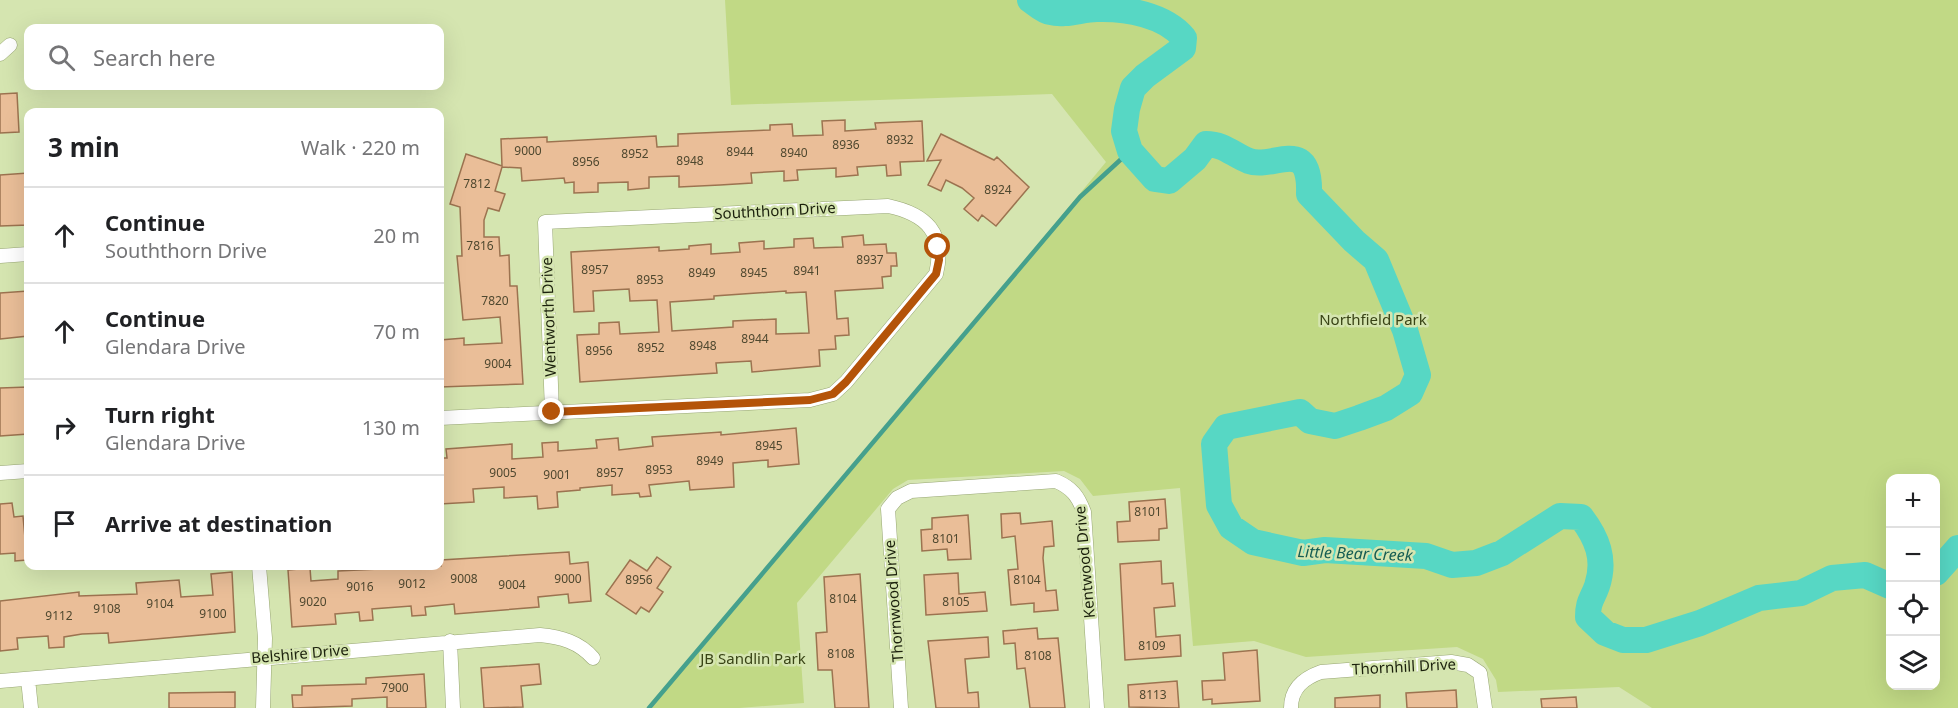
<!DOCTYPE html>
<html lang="en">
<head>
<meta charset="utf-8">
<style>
  :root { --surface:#fff; --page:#f6f6f6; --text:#202124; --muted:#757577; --line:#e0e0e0 }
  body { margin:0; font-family:"Noto Sans",sans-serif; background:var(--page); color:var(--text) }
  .controls { position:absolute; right:18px; bottom:18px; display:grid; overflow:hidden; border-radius:12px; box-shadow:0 6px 24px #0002 }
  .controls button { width:54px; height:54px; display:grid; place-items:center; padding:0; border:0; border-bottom:2px solid var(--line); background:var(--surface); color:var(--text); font:30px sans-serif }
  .stop { position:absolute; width:18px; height:18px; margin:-14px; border:4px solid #b45309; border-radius:50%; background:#fff }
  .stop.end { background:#b45309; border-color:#fff; box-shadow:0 2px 6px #0008 }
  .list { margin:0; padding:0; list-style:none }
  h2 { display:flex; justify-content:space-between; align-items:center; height:78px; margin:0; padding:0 24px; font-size:26px }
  h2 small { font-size:20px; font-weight:400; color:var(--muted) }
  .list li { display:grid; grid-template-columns:39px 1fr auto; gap:18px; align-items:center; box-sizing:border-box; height:96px; padding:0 24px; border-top:2px solid var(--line) }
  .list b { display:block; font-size:22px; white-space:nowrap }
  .list p { margin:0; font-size:20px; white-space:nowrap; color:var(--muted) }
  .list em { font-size:20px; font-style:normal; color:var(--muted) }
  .icon { flex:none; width:33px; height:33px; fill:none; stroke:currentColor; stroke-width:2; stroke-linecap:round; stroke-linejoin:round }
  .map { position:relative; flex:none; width:1958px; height:708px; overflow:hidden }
  .search { position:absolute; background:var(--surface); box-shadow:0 6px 24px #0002; left:24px; top:24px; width:420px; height:66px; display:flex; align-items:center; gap:15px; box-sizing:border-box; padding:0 21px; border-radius:12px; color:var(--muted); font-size:22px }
  .panel { position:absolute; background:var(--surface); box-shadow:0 6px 24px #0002; left:24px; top:108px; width:420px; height:462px; border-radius:12px }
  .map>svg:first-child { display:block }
  .green { fill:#c1d985; fill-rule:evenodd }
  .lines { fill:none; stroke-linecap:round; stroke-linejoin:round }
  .stream { stroke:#45a08d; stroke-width:4.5 }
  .river { stroke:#57d7c4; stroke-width:26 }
  .building { fill:#eabe98; stroke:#9c7350; stroke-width:1.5; fill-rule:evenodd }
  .minor-casing { stroke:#97a673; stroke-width:15 }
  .minor { stroke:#fff; stroke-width:14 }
  .route { stroke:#b45309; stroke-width:8 }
  .labels { text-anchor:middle; stroke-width:5; stroke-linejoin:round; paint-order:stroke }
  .number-label { font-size:12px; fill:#4f482f }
  .street-label { font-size:15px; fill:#1b200c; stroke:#d5e5b0 }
  .park-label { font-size:15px; fill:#384315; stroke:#d5e5b0 }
  .water-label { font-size:16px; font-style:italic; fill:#155d53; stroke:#d5e5b0 }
</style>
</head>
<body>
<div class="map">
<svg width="1958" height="708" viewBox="0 0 1958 708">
  <rect width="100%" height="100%" fill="#d5e5b0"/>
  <path class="green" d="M725,0H1958V708H1652L1619,687L1498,692L1496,680L1483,659L1457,647L1306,657L1254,641L1193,646L1180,488L1093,496L1080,479L1064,471L908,480L893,489L797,603L804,703L739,708H648L835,489L1106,162L1052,94L731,105ZM1890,478H1936V686H1890Z"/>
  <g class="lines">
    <path class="stream" d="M649,708L1080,197L1130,151"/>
    <path class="river" d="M1030,0C1036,4 1043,11 1050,12C1066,16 1082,9 1097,9C1126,8 1165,15 1184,38L1183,48L1145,76L1133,88L1127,109L1124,131L1130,151L1155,179L1169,181L1195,159L1206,144C1224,144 1233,155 1249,161C1273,170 1311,135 1309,194L1354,241L1376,260L1405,330L1418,375L1410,393L1386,408L1359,418L1335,426L1310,421L1300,412L1226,427L1214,444L1219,505L1231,527L1253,542L1303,553L1325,550L1426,556L1452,565L1476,563L1502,553L1560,516L1581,517C1597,538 1606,559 1597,586C1592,600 1588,601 1588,617L1605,633L1623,640H1646L1700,623L1759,598L1801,593L1832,578L1865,575L1890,586
      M1936,573L1958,548"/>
  </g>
  <path class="building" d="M17,93L19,132L0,133V94Z
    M845,120V131L876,129L875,123L922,121L924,161L900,162L901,175L887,176L886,165L857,167L858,175L836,177V168L797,170L798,180L784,181V171L751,173L752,183L720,185L679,187V176L649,177V188L628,190V182L598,183V192L574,193V182L565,183L564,178L522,181L521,168L502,167L495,191L505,194L499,211L488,208L484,220V237H499L500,256L509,255L510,286H517L523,384L440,387V340L464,338V345L502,343L500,317L463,320L457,256H462L460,207L450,204L466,154L502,166L501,139L547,137V142L656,136L657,147L678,146V134L770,130V125L792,124L793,136L823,135L822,121Z
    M941,134L994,160L997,157L1029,187L996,226L982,215L978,221L964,209L974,198L962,188L946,180L941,191L928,185L941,160L927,161Z
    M28,173V225L0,226V175Z
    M863,235L864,245L886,244L887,253H896L897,266H891V276L882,277L883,288L835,291L837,319L848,318L849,335L835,336L836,349L819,350L820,366L752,372L751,361L716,363L717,373L580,382L577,335L599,334V323L619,322L620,334L659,332L657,300L630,301L629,289L593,291L594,311L574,312L571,252L659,247V251L689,249V246L711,244V254L740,252L739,243L764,241V249L794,247V239L813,238L814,248L843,247L842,237ZM786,291V293L806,292L809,333L776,334V319L733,321V327L672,331L670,302L714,299V296Z
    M28,291V336L0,339V293Z
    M28,387V434L0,436V388Z
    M796,428L799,464L768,467V460L733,463L734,487L690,490L689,481L649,485L651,496L640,497L639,493L612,495V485L580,488V490L557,492L558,507L538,509L537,496L504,498V487L473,489L474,502L440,504V458H447L446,449L512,444V459L543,457L542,443L558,442V451L597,448L596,440L618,438L619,450L653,446L652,437L721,432V435Z
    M1165,499L1167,528L1159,529V540L1118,542L1117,522L1130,521L1129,502Z
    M12,503L14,517L23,516L27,560L15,561V553L0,554V504Z
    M1020,513L1021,524L1052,521L1054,546L1044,547L1043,558L1046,591L1056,590L1058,610L1034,612V603L1011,605L1008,570L1018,569L1015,536L1002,538L1001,514Z
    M968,515L971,559L948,560L947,549L922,551L921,530L932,529V518Z
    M569,552L570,564L588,562L591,601L569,603L568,594L538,597L539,607L455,614L454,604L425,607L426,615L412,616L411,606L372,609L373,620L360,621L359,612L335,614L336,624L292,627L288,570L310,568L311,581L338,579V571L441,566V560Z
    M657,557L671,567L657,588L663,592L649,612L641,607L636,614L606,594L630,560L647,571Z
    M1161,561L1162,584L1173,583L1175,606L1154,608L1156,637L1180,635L1181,656L1125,660L1120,564Z
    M232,572L235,632L109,643L108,633L82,634L64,637V647L49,648L48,636L17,638L18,649L0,651V601L79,592V596L137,594L136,583L179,580L181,597L213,595L211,574Z
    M958,573L959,594L985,592L987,611L926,615L924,575Z
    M860,574L869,708H835L832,670H818L816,633L827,632L824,577Z
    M1037,628L1038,639L1058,638L1065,708H1030L1025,668L1017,669L1015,643L1004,644L1003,631Z
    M988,637L989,657L965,659L968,693L978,692L979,708H936L928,641Z
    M1257,650L1260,701L1212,704V699L1203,700L1202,681L1225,680L1223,653Z
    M539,664L541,684L521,686L523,707L484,708L481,668Z
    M424,674L426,708H387V697L352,699V706L293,708L292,695H302V686L366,684V678Z
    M1177,681L1179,708L1129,707L1128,685Z
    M1456,690L1457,708H1407L1406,693Z
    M235,692V708H169V693Z
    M1380,695V708H1335V698Z
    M1576,697L1577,708H1542L1541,699Z"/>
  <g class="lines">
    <defs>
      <path id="minor" d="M0,54L10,45
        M0,256L28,254
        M440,418L810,400L833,394L846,382L936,274C946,233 926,214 888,206L545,222L552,412
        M0,473L28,471
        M259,566L265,638L263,708
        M450,641L453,708
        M28,679L31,708
        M0,681L540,635C561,637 579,642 593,658
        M901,708L888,509L897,498L911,491L1056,481C1072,488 1078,496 1084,512L1097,708
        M1291,708C1291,688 1304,678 1321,672L1451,662L1468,665L1480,673L1485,708"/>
    </defs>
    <use href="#minor" class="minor-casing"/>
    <use href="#minor" class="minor"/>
  </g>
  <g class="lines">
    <path class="route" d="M552,412L810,400L833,394L846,382L936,274L939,260L938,247"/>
  </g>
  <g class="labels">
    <g class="number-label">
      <text x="900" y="144">8932</text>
      <text x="846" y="149">8936</text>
      <text x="528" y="155">9000</text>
      <text x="740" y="156">8944</text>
      <text x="794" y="157">8940</text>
      <text x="635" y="158">8952</text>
      <text x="690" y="165">8948</text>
      <text x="586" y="166">8956</text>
      <text x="477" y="188">7812</text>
      <text x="998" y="194">8924</text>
      <text x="480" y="250">7816</text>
      <text x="870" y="264">8937</text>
      <text x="595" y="274">8957</text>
      <text x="807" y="275">8941</text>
      <text x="702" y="277">8949</text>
      <text x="754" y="277">8945</text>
      <text x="650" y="284">8953</text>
      <text x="495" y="305">7820</text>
      <text x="755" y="343">8944</text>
      <text x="703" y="350">8948</text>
      <text x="651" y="352">8952</text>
      <text x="599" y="355">8956</text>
      <text x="498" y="368">9004</text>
      <text x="769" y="450">8945</text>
      <text x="710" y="465">8949</text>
      <text x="659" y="474">8953</text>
      <text x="503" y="477">9005</text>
      <text x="610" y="477">8957</text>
      <text x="557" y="479">9001</text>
      <text x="1148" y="516">8101</text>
      <text x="946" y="543">8101</text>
      <text x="464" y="583">9008</text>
      <text x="568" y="583">9000</text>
      <text x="639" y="584">8956</text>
      <text x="1027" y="584">8104</text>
      <text x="412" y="588">9012</text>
      <text x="512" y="589">9004</text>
      <text x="360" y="591">9016</text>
      <text x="843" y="603">8104</text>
      <text x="313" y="606">9020</text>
      <text x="956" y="606">8105</text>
      <text x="160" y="608">9104</text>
      <text x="107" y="613">9108</text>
      <text x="213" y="618">9100</text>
      <text x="59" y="620">9112</text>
      <text x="1152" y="650">8109</text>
      <text x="841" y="658">8108</text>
      <text x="1038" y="660">8108</text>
      <text x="395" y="692">7900</text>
      <text x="1153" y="699">8113</text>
    </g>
    <g class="street-label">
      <text transform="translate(775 211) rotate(-3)" y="5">Souththorn Drive</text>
      <text transform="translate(549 317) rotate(-92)" y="5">Wentworth Drive</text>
      <text transform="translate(1085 562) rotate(-95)" y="5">Kentwood Drive</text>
      <text transform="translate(894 601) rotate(-94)" y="5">Thornwood Drive</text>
      <text transform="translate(300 654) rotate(-5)" y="5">Belshire Drive</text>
      <text transform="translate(1404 667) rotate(-3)" y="5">Thornhill Drive</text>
    </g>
    <g class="park-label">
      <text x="1373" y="325">Northfield Park</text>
      <text x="753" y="664">JB Sandlin Park</text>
    </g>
    <g class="water-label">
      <text transform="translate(1355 553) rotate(2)" y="6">Little Bear Creek</text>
    </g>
  </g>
</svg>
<div class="controls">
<button>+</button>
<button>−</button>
<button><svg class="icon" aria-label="locate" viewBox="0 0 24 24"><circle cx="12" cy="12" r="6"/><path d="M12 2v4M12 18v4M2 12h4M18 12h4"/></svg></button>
<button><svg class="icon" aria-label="layers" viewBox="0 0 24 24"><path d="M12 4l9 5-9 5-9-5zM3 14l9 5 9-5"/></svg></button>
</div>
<div class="stop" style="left:938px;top:247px"></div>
<div class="stop end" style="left:552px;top:412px"></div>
<div class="search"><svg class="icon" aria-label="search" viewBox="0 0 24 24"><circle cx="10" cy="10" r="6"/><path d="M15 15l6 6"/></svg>Search here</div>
<section class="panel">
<h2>3 min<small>Walk · 220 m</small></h2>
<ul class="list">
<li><svg class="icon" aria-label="ahead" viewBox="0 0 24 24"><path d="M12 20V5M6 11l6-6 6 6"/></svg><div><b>Continue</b><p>Souththorn Drive</p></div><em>20 m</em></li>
<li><svg class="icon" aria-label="ahead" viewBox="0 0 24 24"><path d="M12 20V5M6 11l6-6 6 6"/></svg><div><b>Continue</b><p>Glendara Drive</p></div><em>70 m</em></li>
<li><svg class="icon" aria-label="right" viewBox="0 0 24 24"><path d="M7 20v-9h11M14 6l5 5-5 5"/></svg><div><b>Turn right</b><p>Glendara Drive</p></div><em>130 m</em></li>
<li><svg class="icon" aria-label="arrive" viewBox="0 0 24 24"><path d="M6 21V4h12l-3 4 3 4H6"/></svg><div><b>Arrive at destination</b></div></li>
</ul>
</section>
</div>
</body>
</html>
